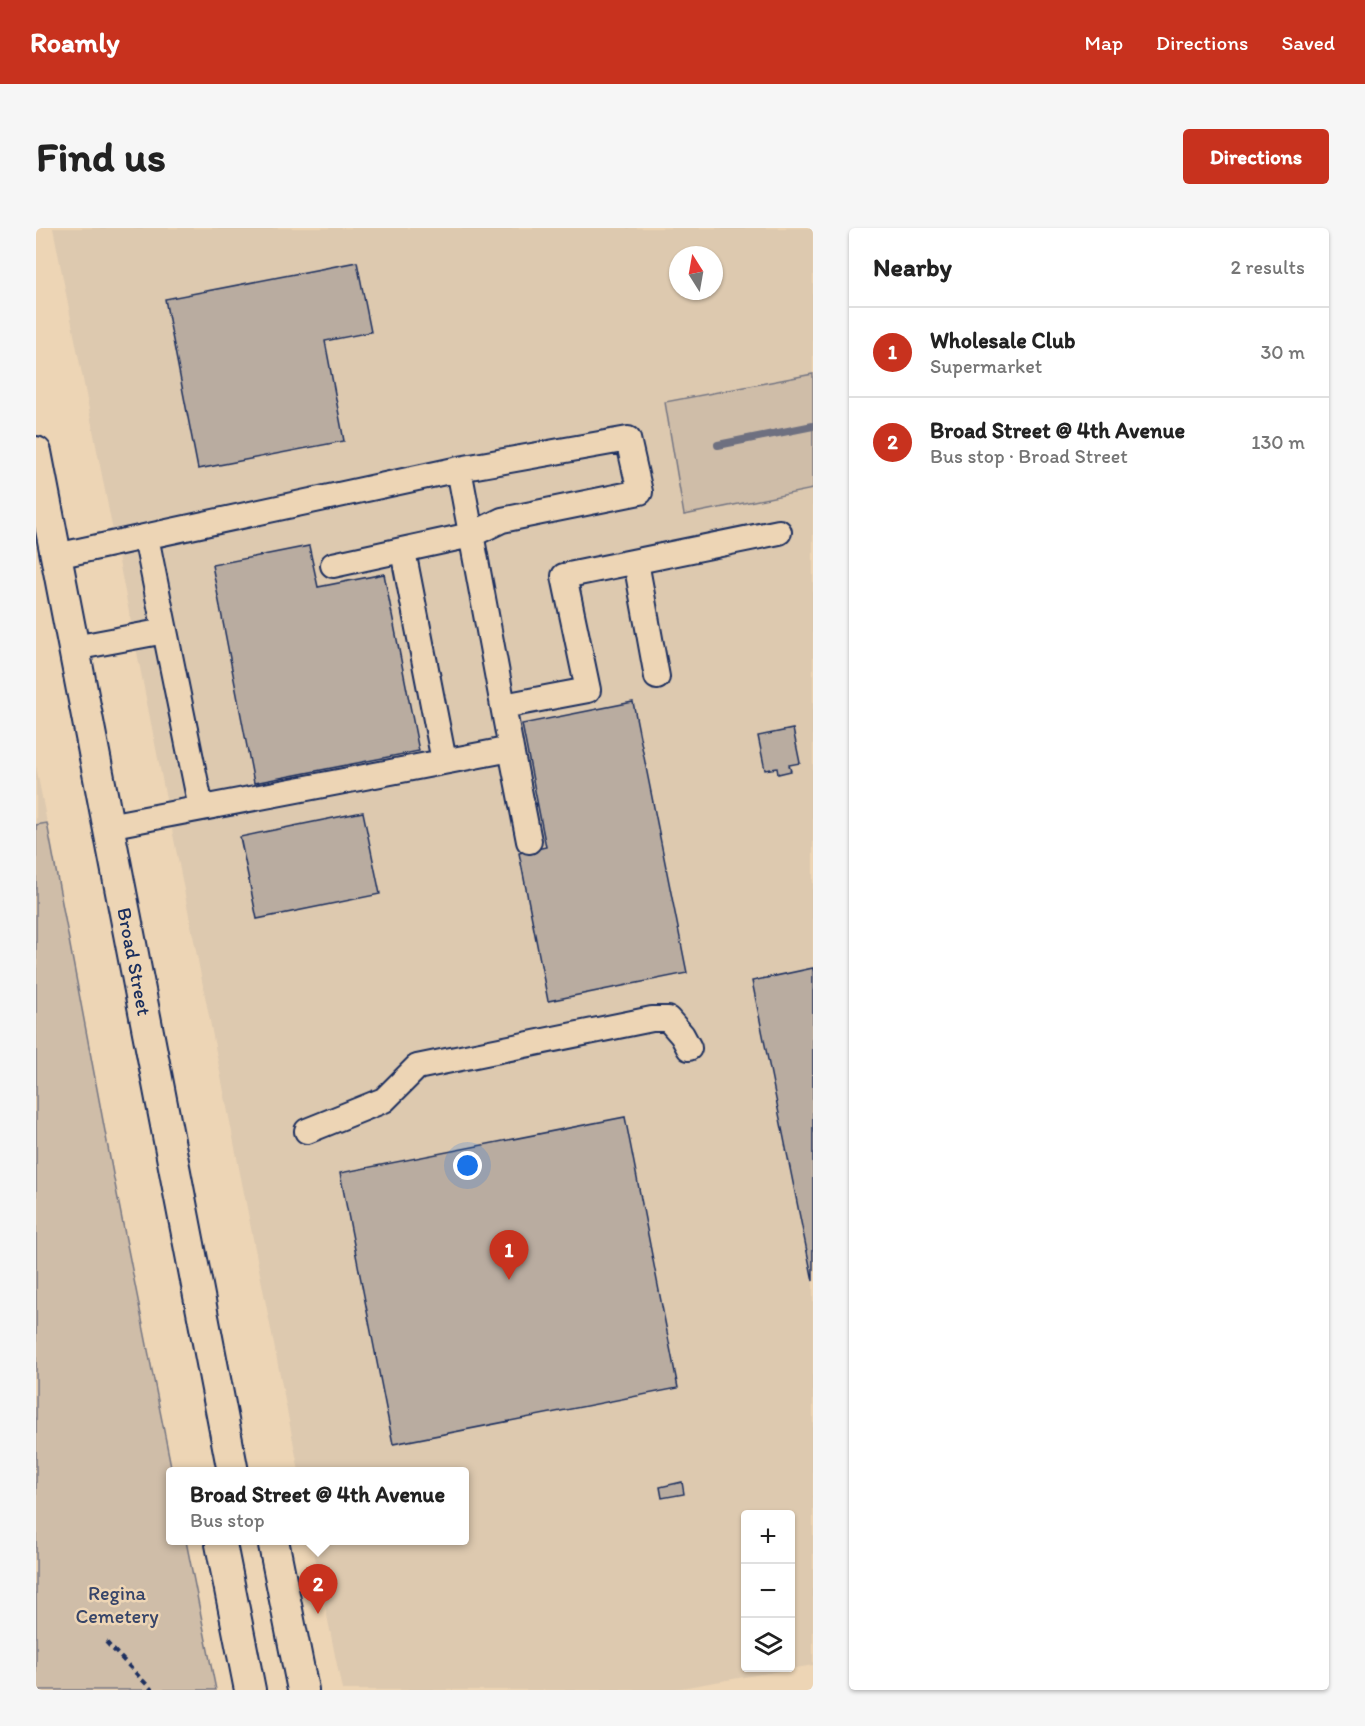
<!DOCTYPE html>
<html lang="en">
<head>
<meta charset="utf-8">
<style>
  :root { --surface:#fff; --page:#f6f6f6; --text:#222; --muted:#767676; --line:#e0e0e0; --accent:#c8321e }
  body { margin:0; font-family:Itim,sans-serif; background:var(--page); color:var(--text) }
  .controls { position:absolute; right:18px; bottom:18px; display:grid; overflow:hidden; border-radius:6px; box-shadow:0 2px 4px #0004 }
  .controls button { width:54px; height:54px; display:grid; place-items:center; padding:0; border:0; border-bottom:2px solid var(--line); background:var(--surface); color:var(--text); font:30px sans-serif }
  .compass { position:absolute; left:633px; top:18px; width:54px; height:54px; border-radius:50%; background:var(--surface); box-shadow:0 2px 4px #0004; rotate:349deg }
  .you { position:absolute; left:432px; top:938px; width:21px; height:21px; margin:-15px; border:4px solid #fff; border-radius:50%; background:#1a73e8; box-shadow:0 0 0 9px #1a73e833 }
  .badge { display:grid; place-items:center; width:39px; height:39px; border-radius:50%; background:var(--accent); color:#fff; font-size:20px; font-weight:700 }
  .pin { position:absolute; translate:-50% -50px; filter:drop-shadow(0 2px 3px #0008) }
  .pin::after { content:''; position:absolute; top:32px; width:21px; height:18px; background:inherit; clip-path:polygon(0 0,100% 0,50% 100%) }
  .popup { position:absolute; left:130px; top:1239px; width:303px; height:78px; box-sizing:border-box; display:grid; place-content:center; border-radius:6px; background:var(--surface); filter:drop-shadow(0 2px 4px #0005); font-size:20px; white-space:nowrap; color:var(--muted) }
  .popup b { font-size:22px; color:var(--text) }
  .popup::after { content:''; position:absolute; left:50%; top:100%; margin-left:-12px; border:12px solid transparent; border-top-color:var(--surface) }
  .list { margin:0; padding:0; list-style:none }
  h2 { display:flex; justify-content:space-between; align-items:center; height:78px; margin:0; padding:0 24px; font-size:26px }
  h2 small { font-size:20px; font-weight:400; color:var(--muted) }
  .list li { display:grid; grid-template-columns:39px 1fr auto; gap:18px; align-items:center; box-sizing:border-box; height:90px; padding:0 24px; border-top:2px solid var(--line) }
  .list b { display:block; font-size:22px; white-space:nowrap }
  .list p { margin:0; font-size:20px; white-space:nowrap; color:var(--muted) }
  .list em { font-size:20px; font-style:normal; color:var(--muted) }
  .icon { flex:none; width:33px; height:33px; fill:none; stroke:currentColor; stroke-width:2; stroke-linecap:round; stroke-linejoin:round }
  .map { position:relative; flex:none; width:777px; height:1462px; overflow:hidden; border-radius:6px }
  header { display:flex; align-items:center; gap:36px; box-sizing:border-box; height:84px; padding:0 30px; background:var(--accent); color:#fff }
  header strong { font-size:28px }
  nav { display:flex; gap:33px; margin-inline-start:auto; font-size:21px }
  .intro { display:flex; align-items:center; justify-content:space-between; box-sizing:border-box; height:144px; padding:0 36px }
  h1 { margin:0; font-size:42px }
  .button { padding:15px 27px; border-radius:6px; background:var(--accent); color:#fff; font-size:21px; font-weight:700 }
  main { display:flex; gap:36px; padding:0 36px }
  aside { flex:1; background:var(--surface); border-radius:6px; box-shadow:0 2px 4px #0004 }
  .map>svg:first-child { display:block }
  .built { fill:#ddc9af; fill-rule:evenodd }
  .green { fill:#cfbda8; stroke:#757683; stroke-width:1.5 }
  .lines { fill:none; stroke-linecap:round; stroke-linejoin:round }
  .stream { stroke:#6e7080; stroke-width:8 }
  .building { fill:#b9aca0; stroke:#1b2f5e; stroke-width:1.5 }
  .minor-casing { stroke:#1b2f5e; stroke-width:28 }
  .major-casing { stroke:#1b2f5e; stroke-width:34 }
  .path { stroke:#1b2f5e; stroke-width:4; stroke-dasharray:6 4.5; stroke-linecap:butt }
  .minor { stroke:#edd5b5; stroke-width:24 }
  .major { stroke:#edd5b5; stroke-width:30 }
  .labels { text-anchor:middle; stroke-width:5; stroke-linejoin:round; paint-order:stroke }
  .street-label { font-size:20px; fill:#1b2f5e; stroke:#edd5b5 }
  .park-label { font-size:20px; fill:#364469; stroke:#edd5b5 }
</style>
</head>
<body>
<header>
<strong>Roamly</strong>
<nav><a>Map</a><a>Directions</a><a>Saved</a></nav>
</header>
<div class="intro"><h1>Find us</h1><a class="button">Directions</a></div>
<main>
<div class="map">
<svg width="777" height="1462" viewBox="0 0 777 1462">
  <rect width="100%" height="100%" fill="#edd5b5"/>
  <filter id="ink" filterUnits="userSpaceOnUse"><feTurbulence type="fractalNoise" baseFrequency=".0167" numOctaves="2"/><feDisplacementMap in="SourceGraphic" scale="12" xChannelSelector="R" yChannelSelector="G"/><feConvolveMatrix kernelMatrix="1 2 1 2 8 2 1 2 1" color-interpolation-filters="sRGB"/></filter>
  <g filter="url(#ink)">
    <path class="built" d="M17,0H777V146L629,175L648,287L777,261V1437L634,1462H306L276,1313L429,1312V1244L263,1243ZM642,27H678V63H642ZM710,1286H754V1440H710Z
      M0,538L11,595L0,597Z"/>
    <path class="green" d="M777,146V261L648,287L629,174Z
      M11,595L77,946L136,1243L135,1312L150,1313L180,1462H0V597Z"/>
    <g class="lines">
      <path class="stream" d="M682,217L777,198"/>
    </g>
    <path class="building" d="M321,34L335,104L289,113L308,213L162,241L129,71Z
      M273,318L282,359L348,346L383,523L218,555L176,337Z
      M597,474L651,745L512,773L483,625L510,619L486,496Z
      M757,501L764,535L753,537L755,543L742,546L741,540L729,542L722,508Z
      M327,584L344,666L221,691L204,609Z
      M777,740V1053L716,753Z
      M589,889L642,1160L357,1216L304,945Z
      M646,1254L648,1266L626,1270L624,1259Z"/>
    <g class="lines">
      <defs>
        <path id="minor" d="M367,323L408,533
          M20,328L423,241
          M600,334L621,449
          M297,337L435,307L466,292L604,264L592,211L423,241L475,521
          M129,403L165,580
          M38,420L129,403L110,309
          M467,478L552,462L528,348L743,304
          M72,598L475,521L493,613
          M271,903L348,872L381,839L616,791H632L646,807L653,820"/>
        <g id="major">
          <path id="s1" d="M0,224L197,1244"/>
          <path d="M187,1312L185,1316L214,1462"/>
          <path d="M237,1312L267,1462"/>
        </g>
      </defs>
      <use href="#minor" class="minor-casing"/>
      <use href="#major" class="major-casing"/>
      <path class="path" d="M70,1414L116,1462"/>
      <use href="#minor" class="minor"/>
      <use href="#major" class="major"/>
    </g>
  </g>
  <g class="labels">
    <g class="street-label">
      <text dy="7" stroke="none"><textPath href="#s1" startOffset="519">Broad Street</textPath></text>
    </g>
    <g class="park-label">
      <text x="81" y="1372">Regina<tspan x="81" dy="23">Cemetery</tspan></text>
    </g>
  </g>
</svg>
<div class="controls">
<button>+</button>
<button>−</button>
<button><svg class="icon" aria-label="layers" viewBox="0 0 24 24"><path d="M12 4l9 5-9 5-9-5zM3 14l9 5 9-5"/></svg></button>
</div>
<svg class="compass" viewBox="-18 -18 36 36"><path d="M0-13l5 13h-10z" fill="#e53935"/><path d="M0 13l5-13h-10z" fill="#767676"/></svg>
<div class="you"></div>
<div class="pin badge" style="left:473px;top:1052px">1</div>
<div class="pin badge" style="left:282px;top:1386px">2</div>
<div class="popup"><b>Broad Street @ 4th Avenue</b>Bus stop</div>
</div>
<aside>
<h2>Nearby<small>2 results</small></h2>
<ul class="list">
<li><span class="badge">1</span><div><b>Wholesale Club</b><p>Supermarket</p></div><em>30 m</em></li>
<li><span class="badge">2</span><div><b>Broad Street @ 4th Avenue</b><p>Bus stop · Broad Street</p></div><em>130 m</em></li>
</ul>
</aside>
</main>
</body>
</html>
